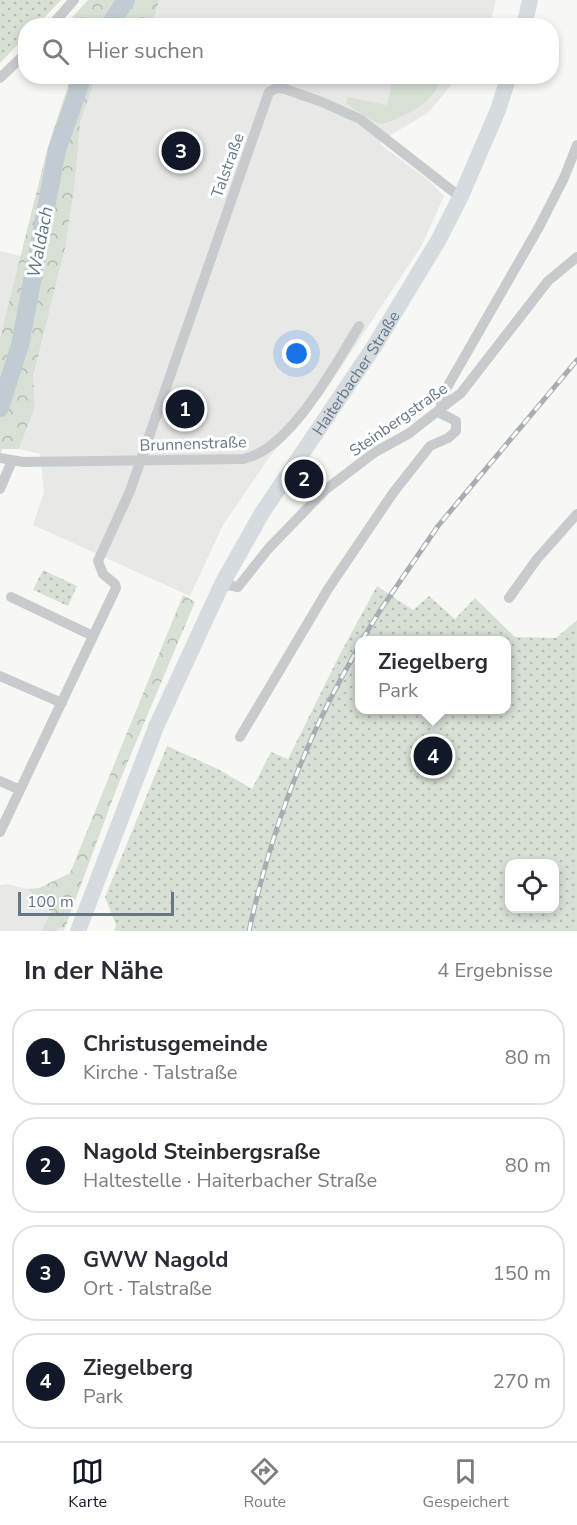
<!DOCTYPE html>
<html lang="de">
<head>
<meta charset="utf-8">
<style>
  :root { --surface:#fff; --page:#f2f2f3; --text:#2b2b33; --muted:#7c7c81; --line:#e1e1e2; --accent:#111827 }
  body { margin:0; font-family:"Nunito Sans",sans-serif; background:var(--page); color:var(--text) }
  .controls { position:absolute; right:18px; bottom:18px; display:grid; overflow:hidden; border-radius:12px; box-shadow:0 3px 9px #0003 }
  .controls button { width:54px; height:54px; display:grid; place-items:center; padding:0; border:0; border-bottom:2px solid var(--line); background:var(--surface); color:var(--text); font:30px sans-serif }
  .scale { position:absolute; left:18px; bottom:15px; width:156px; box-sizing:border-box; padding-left:6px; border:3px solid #647787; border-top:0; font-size:16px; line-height:21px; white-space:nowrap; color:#647787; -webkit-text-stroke:4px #fff; paint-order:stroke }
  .you { position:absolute; left:297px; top:354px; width:21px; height:21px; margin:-15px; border:4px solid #fff; border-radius:50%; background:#1a73e8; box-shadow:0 0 0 9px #1a73e833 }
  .badge { display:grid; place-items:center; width:39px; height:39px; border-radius:50%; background:var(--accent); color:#fff; font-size:20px; font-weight:700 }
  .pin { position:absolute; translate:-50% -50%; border:3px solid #fff; box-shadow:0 2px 6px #0006 }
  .popup { position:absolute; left:355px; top:636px; width:156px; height:78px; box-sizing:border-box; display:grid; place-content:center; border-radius:12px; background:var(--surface); filter:drop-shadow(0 2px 4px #0005); font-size:20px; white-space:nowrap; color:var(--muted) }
  .popup b { font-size:22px; color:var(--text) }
  .popup::after { content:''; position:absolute; left:50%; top:100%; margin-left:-12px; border:12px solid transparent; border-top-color:var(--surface) }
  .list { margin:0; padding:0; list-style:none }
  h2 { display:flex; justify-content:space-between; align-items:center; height:78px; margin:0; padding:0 24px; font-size:26px }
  h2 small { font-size:20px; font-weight:400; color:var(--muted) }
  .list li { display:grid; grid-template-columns:39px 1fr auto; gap:18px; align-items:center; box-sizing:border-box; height:96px; margin:0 12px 12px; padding:0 12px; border:2px solid var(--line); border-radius:24px }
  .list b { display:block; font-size:22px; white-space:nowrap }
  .list p { margin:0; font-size:20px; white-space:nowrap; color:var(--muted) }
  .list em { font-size:20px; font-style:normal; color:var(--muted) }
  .icon { flex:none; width:33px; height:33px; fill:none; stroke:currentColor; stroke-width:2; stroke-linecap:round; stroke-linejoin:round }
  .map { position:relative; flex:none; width:577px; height:931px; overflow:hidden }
  .search { position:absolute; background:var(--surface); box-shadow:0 3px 9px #0003; left:18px; right:18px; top:18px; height:66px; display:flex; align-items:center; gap:15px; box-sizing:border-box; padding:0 21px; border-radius:24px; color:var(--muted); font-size:22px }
  .sheet { height:510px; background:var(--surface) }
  nav { display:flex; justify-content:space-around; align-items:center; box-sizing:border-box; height:84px; border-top:2px solid var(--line); background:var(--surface); font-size:16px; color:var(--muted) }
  nav a { display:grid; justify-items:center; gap:3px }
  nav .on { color:var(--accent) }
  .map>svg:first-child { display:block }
  .built { fill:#e8e9e7 }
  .grass { fill:#d8e0d5 }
  .forest { fill:url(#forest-crowns) }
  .park { fill:url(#park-dots); fill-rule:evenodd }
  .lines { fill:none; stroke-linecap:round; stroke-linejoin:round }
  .river { stroke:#c1ccd2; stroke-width:18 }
  .minor { stroke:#c7cbce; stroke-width:10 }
  .primary { stroke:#d6dbdf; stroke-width:16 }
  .rail-casing { stroke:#a7adb3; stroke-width:5 }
  .rail { stroke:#fff; stroke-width:3; stroke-dasharray:9; stroke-linecap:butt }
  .labels { text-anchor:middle; stroke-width:6; stroke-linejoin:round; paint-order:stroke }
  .street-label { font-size:16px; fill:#647787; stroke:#fff }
  .water-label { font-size:18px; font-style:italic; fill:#607883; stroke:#fff }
</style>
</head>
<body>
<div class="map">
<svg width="577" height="931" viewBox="0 0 577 931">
  <defs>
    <pattern id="forest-crowns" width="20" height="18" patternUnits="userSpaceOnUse" patternTransform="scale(1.5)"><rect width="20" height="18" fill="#d8e0d5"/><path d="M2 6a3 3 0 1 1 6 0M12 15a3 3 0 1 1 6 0" fill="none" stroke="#b3bab2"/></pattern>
    <pattern id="park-dots" width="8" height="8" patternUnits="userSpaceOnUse" patternTransform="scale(1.5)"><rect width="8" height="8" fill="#d8e0d5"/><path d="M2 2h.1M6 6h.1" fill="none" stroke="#b3bab2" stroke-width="1.8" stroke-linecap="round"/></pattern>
  </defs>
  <rect width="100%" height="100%" fill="#f7f8f4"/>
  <path class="built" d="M159,0H496L490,25L153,26Z
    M96,77H453L450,87L428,113L392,134L380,144L428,180L444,196L422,245L322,396L271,455L223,525L190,596L33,525L44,492L40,454L19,449L35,406L33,379L66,244L75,182L80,122Z
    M0,251L21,256L0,338Z
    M7,884L27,889L65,928L64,931H0V885Z"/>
  <path class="grass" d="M393,77H442C435,98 419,109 400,117C393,120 386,125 378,123C372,121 351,107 346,103L348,97L387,105Z"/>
  <path class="forest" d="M88,0H159L153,25H65Z
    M71,77H96L80,123L75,182L66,244L33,378L35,406L19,449H2L0,456V338L48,146Z
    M183,595L195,602L116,790L65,928L58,927L56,931H41L51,912L27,889L39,888L70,873Z"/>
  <path class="park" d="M0,0H61L37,25L26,26L25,37L0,63Z
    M43,570L77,586L68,606L33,590Z
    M377,586L413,610L429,596L455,619L475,598L515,637L556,638L577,620V931H114L116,925L105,897L167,746L218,769L252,789L271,752L288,759L340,654ZM506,640V710H360V640ZM510,864H554V908H510Z"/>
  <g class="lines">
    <path class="river" d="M109,26L126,0
      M0,408L20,345L57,150L83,76"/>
    <path class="minor" d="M51,26L74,0
      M0,78L26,53
      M439,412L446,389L539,227L564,178L577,145
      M0,458L23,462L243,459C290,450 335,365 359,326
      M0,489L12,461
      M222,584L238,587L268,549L325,490L375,452L408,434L461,393L548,281L577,257
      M11,597L93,636
      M509,598L537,559L577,514
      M0,676L62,703
      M240,737L328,589L393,493L430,446L448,438L456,431V421L438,412
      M0,781L20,790
      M0,832L116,588L115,584L103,574L98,561L130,491L269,92L277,88L285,89L322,102L360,119L455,193L461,196"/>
    <g class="primary">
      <path d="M524,26L530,0"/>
      <path id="s1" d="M78,931L156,727L222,584L262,513L375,345L438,241L461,196L498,110L509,76"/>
    </g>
    <defs>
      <path id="rail" d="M362,640L381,609L438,526L577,360
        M249,931C271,830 307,734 360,645"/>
    </defs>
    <use href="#rail" class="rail-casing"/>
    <use href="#rail" class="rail"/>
  </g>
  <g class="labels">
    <g class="street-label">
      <text transform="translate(227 165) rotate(-70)" y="6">Talstraße</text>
      <text dy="6" stroke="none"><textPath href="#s1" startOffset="626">Haiterbacher Straße</textPath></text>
      <text transform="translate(398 419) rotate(-35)" y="6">Steinbergstraße</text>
      <text transform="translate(193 443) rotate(-2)" y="6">Brunnenstraße</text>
    </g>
    <g class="water-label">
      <text transform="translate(40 242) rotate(-79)" y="6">Waldach</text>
    </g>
  </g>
</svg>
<div class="controls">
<button><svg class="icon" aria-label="locate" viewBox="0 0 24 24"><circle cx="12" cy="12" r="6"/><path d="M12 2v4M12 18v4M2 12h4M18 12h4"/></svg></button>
</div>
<div class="scale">100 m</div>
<div class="you"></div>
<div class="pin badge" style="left:185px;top:409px">1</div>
<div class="pin badge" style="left:304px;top:479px">2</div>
<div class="pin badge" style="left:181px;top:151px">3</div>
<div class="pin badge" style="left:433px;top:756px">4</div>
<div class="popup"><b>Ziegelberg</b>Park</div>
<div class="search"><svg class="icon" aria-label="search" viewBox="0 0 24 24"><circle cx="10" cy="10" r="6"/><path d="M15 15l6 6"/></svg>Hier suchen</div>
</div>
<section class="sheet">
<h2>In der Nähe<small>4 Ergebnisse</small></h2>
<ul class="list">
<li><span class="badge">1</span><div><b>Christusgemeinde</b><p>Kirche · Talstraße</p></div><em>80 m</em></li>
<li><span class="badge">2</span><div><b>Nagold Steinbergsraße</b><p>Haltestelle · Haiterbacher Straße</p></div><em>80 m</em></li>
<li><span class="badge">3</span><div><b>GWW Nagold</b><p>Ort · Talstraße</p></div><em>150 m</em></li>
<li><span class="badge">4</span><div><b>Ziegelberg</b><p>Park</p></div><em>270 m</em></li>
</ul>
</section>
<nav>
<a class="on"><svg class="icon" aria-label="map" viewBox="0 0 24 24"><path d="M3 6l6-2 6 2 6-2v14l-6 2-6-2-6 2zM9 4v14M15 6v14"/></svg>Karte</a>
<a><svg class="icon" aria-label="directions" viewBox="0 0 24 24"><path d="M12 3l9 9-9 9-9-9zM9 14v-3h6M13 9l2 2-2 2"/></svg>Route</a>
<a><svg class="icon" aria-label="saved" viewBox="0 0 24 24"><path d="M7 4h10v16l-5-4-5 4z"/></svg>Gespeichert</a>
</nav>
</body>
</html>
